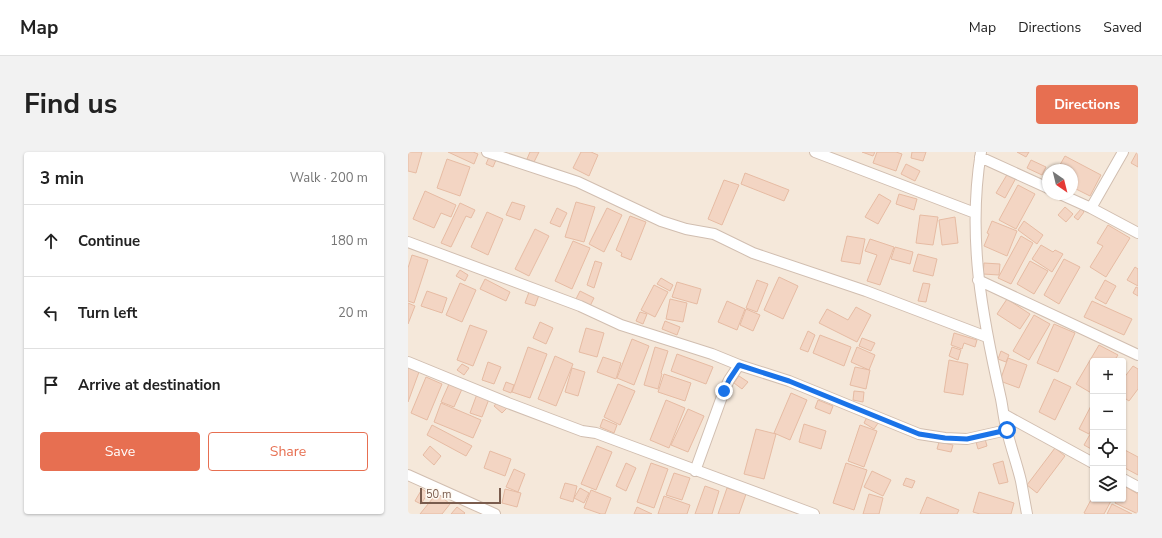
<!DOCTYPE html>
<html lang="en">
<head>
<meta charset="utf-8">
<style>
  :root { --surface:#fff; --page:#f2f2f2; --text:#222; --muted:#767676; --line:#e0e0e0; --accent:#e76f51 }
  body { margin:0; font-family:"Nunito Sans",sans-serif; background:var(--page); color:var(--text) }
  .controls { position:absolute; right:12px; bottom:12px; display:grid; overflow:hidden; border-radius:4px; box-shadow:0 1px 3px #0004 }
  .controls button { width:36px; height:36px; display:grid; place-items:center; padding:0; border:0; border-bottom:1px solid var(--line); background:var(--surface); color:var(--text); font:20px sans-serif }
  .compass { position:absolute; left:634px; top:12px; width:36px; height:36px; border-radius:50%; background:var(--surface); box-shadow:0 1px 3px #0004; rotate:145deg }
  .scale { position:absolute; left:12px; bottom:10px; width:81px; box-sizing:border-box; padding-left:4px; border:2px solid #7a5c4d; border-top:0; font-size:11px; line-height:14px; white-space:nowrap; color:#7a5c4d; -webkit-text-stroke:3px #fffaf3; paint-order:stroke }
  .stop { position:absolute; width:12px; height:12px; margin:-9px; border:3px solid #1a73e8; border-radius:50%; background:#fff }
  .stop.end { background:#1a73e8; border-color:#fff; box-shadow:0 1px 4px #0008 }
  .list { margin:0; padding:0; list-style:none }
  h2 { display:flex; justify-content:space-between; align-items:center; height:52px; margin:0; padding:0 16px; font-size:17px }
  h2 small { font-size:13px; font-weight:400; color:var(--muted) }
  .list li { display:grid; grid-template-columns:26px 1fr auto; gap:12px; align-items:center; box-sizing:border-box; height:72px; padding:0 16px; border-top:1px solid var(--line) }
  .list b { display:block; font-size:15px; white-space:nowrap }
  .list em { font-size:13px; font-style:normal; color:var(--muted) }
  .actions { display:flex; gap:8px; padding:12px 16px }
  .actions a { flex:1; padding:9px 0; border:1px solid var(--accent); border-radius:4px; text-align:center; font-size:14px; color:var(--accent) }
  .actions .main { background:var(--accent); color:#fff }
  .icon { flex:none; width:22px; height:22px; fill:none; stroke:currentColor; stroke-width:2; stroke-linecap:round; stroke-linejoin:round }
  .map { position:relative; flex:none; width:730px; height:362px; overflow:hidden; border-radius:4px }
  header { display:flex; align-items:center; gap:24px; box-sizing:border-box; height:56px; padding:0 20px; background:var(--surface); border-bottom:1px solid var(--line) }
  header strong { font-size:19px }
  nav { display:flex; gap:22px; margin-inline-start:auto; font-size:14px }
  .intro { display:flex; align-items:center; justify-content:space-between; box-sizing:border-box; height:96px; padding:0 24px }
  h1 { margin:0; font-size:28px }
  .button { padding:10px 18px; border-radius:4px; background:var(--accent); color:#fff; font-size:14px; font-weight:700 }
  main { display:flex; gap:24px; padding:0 24px }
  aside { flex:1; background:var(--surface); border-radius:4px; box-shadow:0 1px 3px #0004 }
  .map>svg:first-child { display:block }
  .residential { fill:#f5e8da; fill-rule:evenodd }
  .building { fill:#f3d5c3; stroke:#e6bba3 }
  .lines { fill:none; stroke-linecap:round; stroke-linejoin:round }
  .minor-casing { stroke:#d1beb0; stroke-width:12 }
  .minor { stroke:#fff; stroke-width:10 }
  .route { stroke:#1a73e8; stroke-width:5 }
</style>
</head>
<body>
<header>
<strong>Map</strong>
<nav><a>Map</a><a>Directions</a><a>Saved</a></nav>
</header>
<div class="intro"><h1>Find us</h1><a class="button">Directions</a></div>
<main>
<aside>
<h2>3 min<small>Walk · 200 m</small></h2>
<ul class="list">
<li><svg class="icon" aria-label="ahead" viewBox="0 0 24 24"><path d="M12 20V5M6 11l6-6 6 6"/></svg><div><b>Continue</b></div><em>180 m</em></li>
<li><svg class="icon" aria-label="left" viewBox="0 0 24 24"><path d="M17 20v-9H6M10 6l-5 5 5 5"/></svg><div><b>Turn left</b></div><em>20 m</em></li>
<li><svg class="icon" aria-label="arrive" viewBox="0 0 24 24"><path d="M6 21V4h12l-3 4 3 4H6"/></svg><div><b>Arrive at destination</b></div></li>
</ul>
<div class="actions"><a class="main">Save</a><a>Share</a></div>
</aside>
<div class="map">
<svg width="730" height="362" viewBox="0 0 730 362">
  <rect width="100%" height="100%" fill="#fdf6ec"/>
  <path class="residential" d="M0,0H730V362H0ZM640,18H664V42H640ZM685,209H715V347H685Z"/>
  <path class="building" d="M0,0H14L8,21L0,19Z
    M40,0H65L70,2L66,12Z
    M122,0H131L126,10L119,7Z
    M173,0H183L190,3L181,24L165,16Z
    M454,0H467L465,4Z
    M469,0H488L494,2L488,19L465,11Z
    M504,0H518L515,9L503,6Z
    M609,0H621L618,5Z
    M729,0H730V15L723,11Z
    M657,4L693,23L682,44L664,35V18H649Z
    M81,5L88,8L85,15L78,12Z
    M39,7L62,15L52,44L29,36Z
    M623,8L638,15L634,23L619,16Z
    M498,12L512,19L507,29L493,22Z
    M337,21L381,38L376,49L333,32Z
    M600,21L608,26L597,46L588,41Z
    M316,28L331,33L314,73L300,67Z
    M610,33L627,42L608,77L591,68Z
    M17,39L48,53L43,65L33,61L26,76L5,67Z
    M471,42L483,49L470,72L457,65Z
    M491,42L509,47L506,58L488,52Z
    M104,50L117,54L112,68L98,63Z
    M168,50L187,55L176,90L157,85Z
    M52,51L67,58L63,66L58,64L43,95L33,91Z
    M657,55L665,62L658,70L650,63Z
    M149,56L159,61L152,75L142,71Z
    M199,56L214,63L196,100L181,92Z
    M673,57L676,60L670,68L666,65Z
    M79,60L95,67L80,103L63,95Z
    M512,63L530,65L525,93L508,91Z
    M222,64L238,70L223,108L213,104L214,101L208,98Z
    M547,65L550,91L534,93L531,68Z
    M584,69L609,79L599,104L576,94L581,82L579,81Z
    M616,69L635,83L629,92L610,78Z
    M700,73L722,86L698,125L682,115L695,94L689,91Z
    M127,77L141,84L121,124L107,117Z
    M439,84L457,87L452,112L433,109Z
    M613,84L625,91L603,132L590,126Z
    M462,87L486,95L472,133L459,129L469,103L457,99Z
    M165,89L182,96L164,137L147,129Z
    M633,93L645,100L647,98L655,102L644,120L624,107Z
    M487,95L505,100L502,112L483,107Z
    M510,102L529,107L525,124L505,119Z
    M4,103L20,108L6,151L0,149V116Z
    M656,107L672,115L651,152L636,143Z
    M187,109L194,111L186,136L179,133Z
    M622,109L640,119L626,142L609,132Z
    M576,111L592,112L591,123L575,122Z
    M727,115L730,117V134L719,128Z
    M52,118L60,123L57,129L48,124Z
    M371,125L390,134L375,167L356,158Z
    M253,126L265,133L262,139L249,132Z
    M77,127L102,140L98,149L72,137Z
    M349,128L360,132L349,160L338,156Z
    M697,128L708,134L698,152L687,146Z
    M269,130L293,137L289,152L264,145Z
    M52,131L68,138L54,170L38,163Z
    M515,131L522,132L518,150L510,149Z
    M246,133L260,140L247,165L233,158Z
    M728,135L730,136V144L725,141Z
    M19,139L39,146L34,161L13,154Z
    M172,139L186,146L182,154L168,147Z
    M121,140L131,143L127,154L117,151Z
    M262,147L279,151L275,170L258,167Z
    M599,147L622,162L612,177L589,162Z
    M319,149L337,157L329,178L310,170Z
    M684,149L724,167L716,183L676,165Z
    M0,151L7,154L0,172Z
    M448,155L463,163L449,190L411,171L419,157L440,168Z
    M338,157L352,163L345,179L332,173Z
    M232,160L239,162L235,172L228,169Z
    M626,163L642,172L621,208L605,199Z
    M257,169L272,175L269,183L254,177Z
    M132,170L145,176L138,192L125,186Z
    M646,172L667,181L650,220L629,211Z
    M62,173L79,179L65,214L49,208Z
    M178,176L196,181L189,205L171,200Z
    M400,179L407,183L400,200L392,197Z
    M546,181L569,188L567,195L556,191L554,197L543,193Z
    M412,183L443,195L436,214L405,201Z
    M454,186L467,191L463,199L451,194Z
    M224,187L241,194L226,233L209,226Z
    M691,193L710,203L706,209H685V242L668,232Z
    M120,195L139,202L122,246L104,240Z
    M247,195L260,199L253,221L254,222L250,237L236,233Z
    M449,195L467,203L461,218L443,210Z
    M544,195L553,198L550,208L541,204Z
    M593,199L601,203L598,210L590,207Z
    M269,202L305,215L298,232L263,219Z
    M147,204L165,212L148,254L130,247Z
    M195,205L213,211L208,227L189,220Z
    M600,206L619,213L611,236L592,229Z
    M541,208L560,212L555,243L536,240Z
    M80,210L93,215L86,232L74,228Z
    M54,212L61,216L56,223L49,218Z
    M725,214L730,217V237L721,249L715,245V227Z
    M447,215L462,218L458,237L442,233Z
    M0,216L11,220L0,250Z
    M164,216L177,220L170,244L157,240Z
    M256,222L283,231L277,249L250,240Z
    M331,224L340,230L334,237L326,231Z
    M18,225L34,232L19,268L3,261Z
    M646,227L663,235L647,268L631,260Z
    M98,230L106,233L103,241L95,238Z
    M41,232L54,237L46,255L33,250Z
    M210,232L227,239L212,273L196,265Z
    M446,239L456,240L455,250L445,248Z
    M383,241L399,248L382,288L366,281Z
    M69,242L81,247L74,265L62,261Z
    M91,248L100,255L94,261L86,254Z
    M258,248L277,256L261,296L242,288Z
    M410,248L425,254L422,262L407,256Z
    M685,250V274L681,282L671,277Z
    M33,251L73,268L65,286L26,270Z
    M280,257L296,264L280,300L263,293Z
    M459,265L470,271L466,277L456,271Z
    M195,267L209,273L206,281L192,275Z
    M396,272L418,279L413,297L391,290Z
    M24,273L64,294L58,304L19,283Z
    M452,273L469,279L456,315L440,309Z
    M348,277L368,282L356,327L336,322Z
    M685,277V298L676,293Z
    M577,287L579,294L570,297L568,290Z
    M531,290L545,293L543,300L529,297Z
    M22,294L33,304L26,313L15,303Z
    M189,294L204,300L188,338L173,332Z
    M647,296L657,304L629,341L619,333Z
    M715,297L730,305V323L715,315Z
    M82,299L103,307L97,324L76,316Z
    M595,309L600,330L591,332L585,312Z
    M218,311L228,316L218,339L208,334Z
    M243,311L260,317L246,356L229,350Z
    M438,311L459,318L446,358L425,351Z
    M106,317L117,322L110,340L98,335Z
    M464,319L483,328L475,344L456,335Z
    M266,321L282,326L274,348L258,343Z
    M498,326L507,329L504,336L495,333Z
    M157,331L169,334L165,350L152,346Z
    M297,334L311,339L304,362H287Z
    M716,334L730,342V362L707,351L709,347H715Z
    M172,336L181,341L176,351L166,346Z
    M319,336L338,342L331,362H310Z
    M14,337L20,341L13,352L7,349Z
    M97,337L113,341L109,355L94,351Z
    M183,338L203,346L197,362H193L176,356Z
    M571,340L606,351L603,362H572L565,360Z
    M29,341L42,352L34,362H12Z
    M461,342L475,346L471,362H455Z
    M256,344L282,353L279,362H250Z
    M685,344V347H704L696,362H678L676,361Z
    M519,345L551,358L549,362H512Z
    M704,352L724,362H699Z
    M49,355L57,361L56,362H43Z
    M229,355L244,362H226Z"/>
  <g class="lines">
    <defs>
      <path id="minor" d="M79,0L170,30L253,69L278,77L306,82L345,101L458,139L579,185
        M407,0L567,61
        M573,0C559,85 574,164 593,247C595,257 596,269 599,279C603,296 609,312 613,329C615,340 617,351 619,362
        M572,5L640,36
        M652,42L683,56L730,81
        M683,56L715,0
        M0,90L172,154L213,173L304,202L331,213L381,229L511,282L537,286L559,287L599,278
        M570,128L730,203
        M0,210L100,251L174,279L188,281L406,362
        M597,263L685,311
        M287,319L316,239L321,228L331,213
        M0,323L87,362
        M715,327L730,335"/>
    </defs>
    <use href="#minor" class="minor-casing"/>
    <use href="#minor" class="minor"/>
  </g>
  <g class="lines">
    <path class="route" d="M316,239L321,228L331,213L381,229L511,282L537,286L559,287L599,278"/>
  </g>
</svg>
<div class="controls">
<button>+</button>
<button>−</button>
<button><svg class="icon" aria-label="locate" viewBox="0 0 24 24"><circle cx="12" cy="12" r="6"/><path d="M12 2v4M12 18v4M2 12h4M18 12h4"/></svg></button>
<button><svg class="icon" aria-label="layers" viewBox="0 0 24 24"><path d="M12 4l9 5-9 5-9-5zM3 14l9 5 9-5"/></svg></button>
</div>
<svg class="compass" viewBox="-18 -18 36 36"><path d="M0-13l5 13h-10z" fill="#e53935"/><path d="M0 13l5-13h-10z" fill="#767676"/></svg>
<div class="scale">50 m</div>
<div class="stop" style="left:599px;top:278px"></div>
<div class="stop end" style="left:316px;top:239px"></div>
</div>
</main>
</body>
</html>
